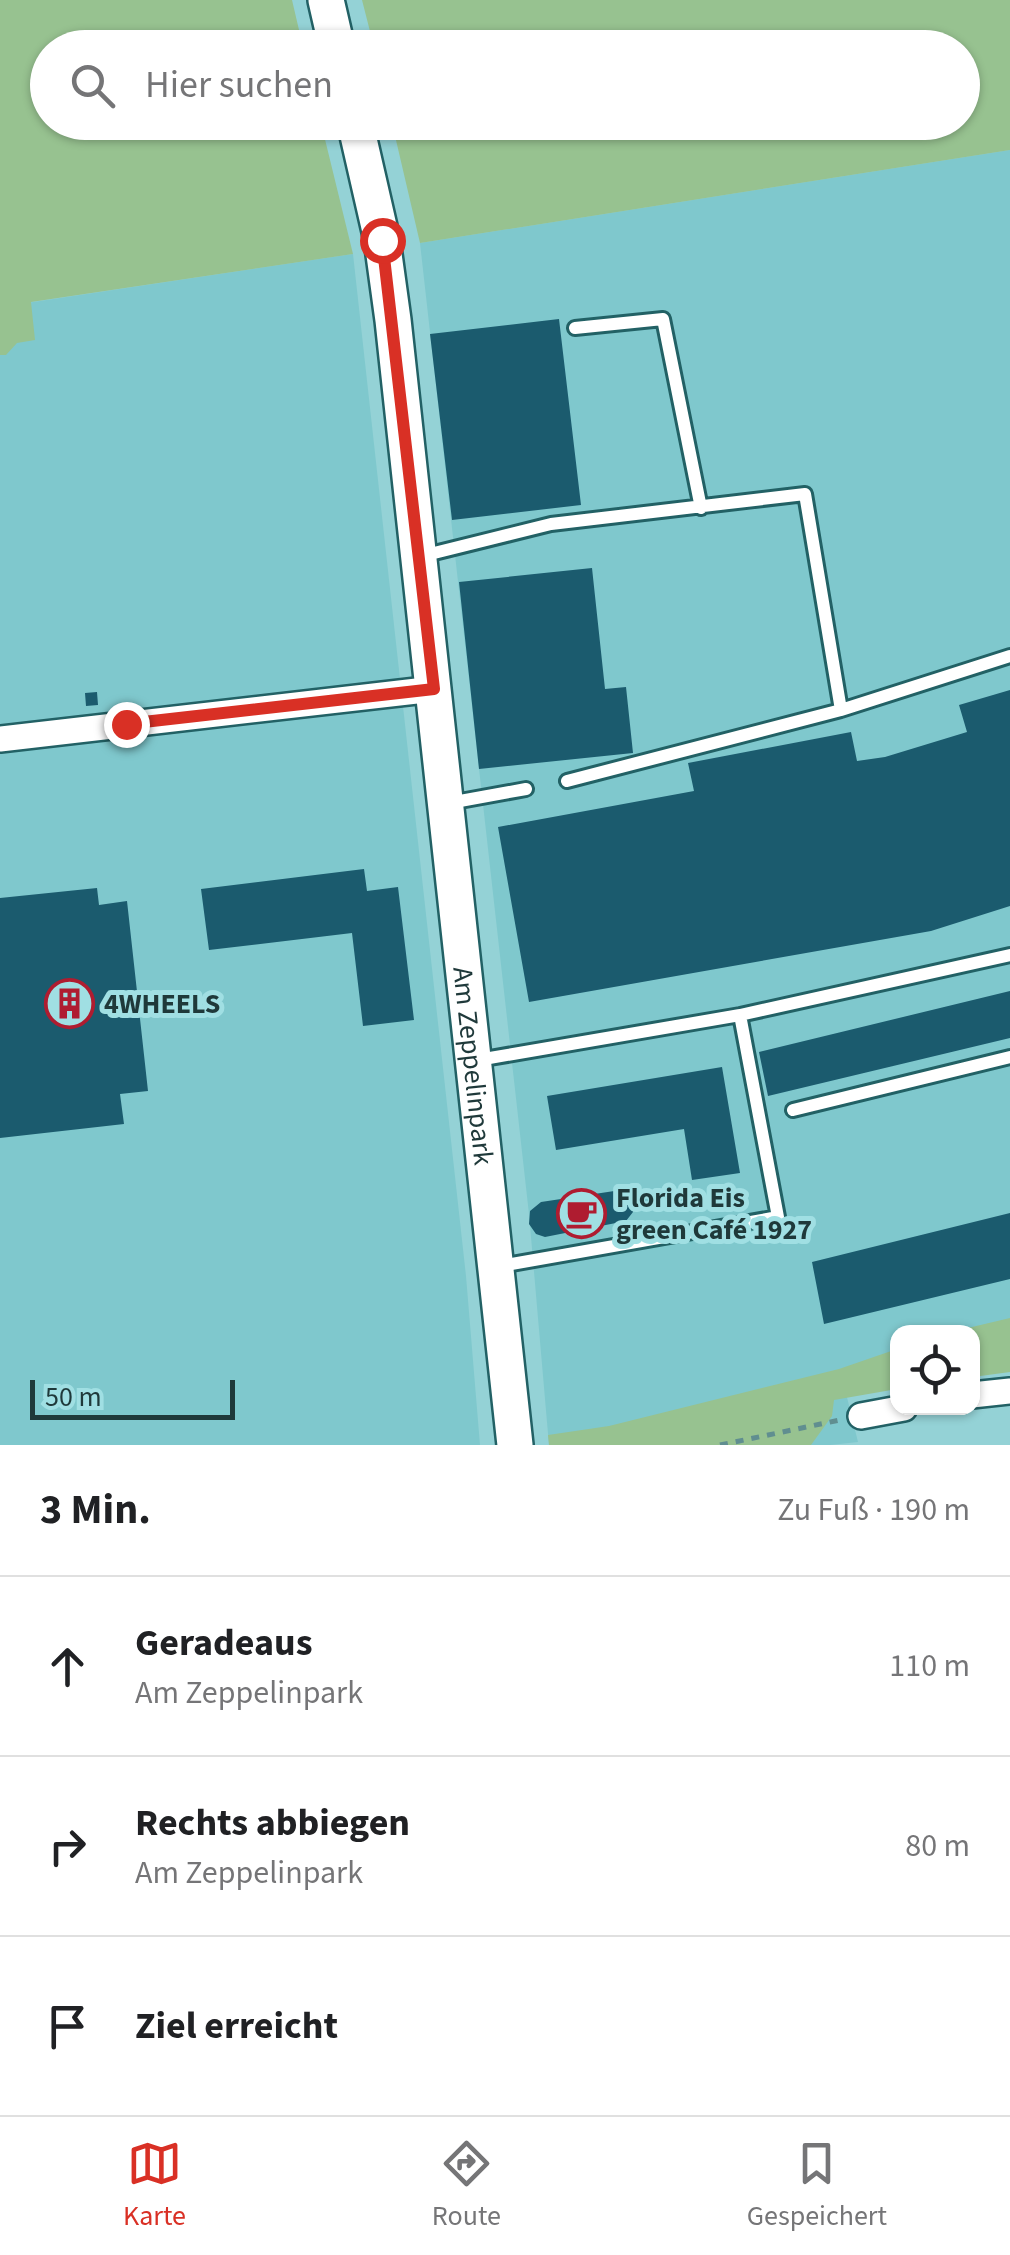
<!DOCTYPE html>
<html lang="de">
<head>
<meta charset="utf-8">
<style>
  :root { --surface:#fff; --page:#f2f2f2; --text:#202124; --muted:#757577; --line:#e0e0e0; --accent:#d93025 }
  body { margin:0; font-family:"Source Sans 3",sans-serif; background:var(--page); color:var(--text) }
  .controls { position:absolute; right:30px; bottom:30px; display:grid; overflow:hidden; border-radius:20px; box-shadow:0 2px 8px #0004 }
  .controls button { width:90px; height:90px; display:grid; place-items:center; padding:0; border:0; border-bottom:2px solid var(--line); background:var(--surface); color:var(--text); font:50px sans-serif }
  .scale { position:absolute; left:30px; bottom:25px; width:205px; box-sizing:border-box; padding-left:10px; border:5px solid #1f393a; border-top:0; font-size:28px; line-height:35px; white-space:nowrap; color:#1f393a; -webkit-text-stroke:8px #a0dfe3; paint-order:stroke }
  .stop { position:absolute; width:30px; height:30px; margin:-22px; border:8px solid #d93025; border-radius:50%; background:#fff }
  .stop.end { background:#d93025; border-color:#fff; box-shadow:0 2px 10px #0008 }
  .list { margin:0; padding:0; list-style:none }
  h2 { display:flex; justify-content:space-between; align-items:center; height:130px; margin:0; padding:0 40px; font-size:42px }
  h2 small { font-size:32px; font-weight:400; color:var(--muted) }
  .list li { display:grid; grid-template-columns:65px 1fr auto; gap:30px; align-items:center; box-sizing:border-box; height:180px; padding:0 40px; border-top:2px solid var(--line) }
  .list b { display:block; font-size:38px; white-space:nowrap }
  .list p { margin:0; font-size:32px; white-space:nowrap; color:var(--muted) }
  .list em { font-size:32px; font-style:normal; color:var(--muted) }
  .icon { flex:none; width:55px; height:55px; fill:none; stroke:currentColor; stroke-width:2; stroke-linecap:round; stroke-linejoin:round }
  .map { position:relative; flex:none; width:1010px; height:1445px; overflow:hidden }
  .search { position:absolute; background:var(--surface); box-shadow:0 2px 8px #0004; left:30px; right:30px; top:30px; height:110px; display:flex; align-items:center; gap:25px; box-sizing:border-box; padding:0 35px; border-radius:55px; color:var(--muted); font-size:38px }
  .sheet { height:670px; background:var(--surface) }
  nav { display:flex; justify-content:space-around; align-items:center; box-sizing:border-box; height:140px; border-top:2px solid var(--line); background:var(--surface); font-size:28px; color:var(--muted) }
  nav a { display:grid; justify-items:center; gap:5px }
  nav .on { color:var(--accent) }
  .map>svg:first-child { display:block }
  .built { fill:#7fc8cd }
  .green { fill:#97c290 }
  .building { fill:#1b5b6e }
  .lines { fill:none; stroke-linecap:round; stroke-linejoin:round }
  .lane-casing { stroke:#226165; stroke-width:18 }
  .street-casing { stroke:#226165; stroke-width:30 }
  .secondary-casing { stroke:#226165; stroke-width:40 }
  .path { stroke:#608e90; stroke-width:5; stroke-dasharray:8 8; stroke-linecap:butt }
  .lane { stroke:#fff; stroke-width:12 }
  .street { stroke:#fff; stroke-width:25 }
  .secondary { stroke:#fff; stroke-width:35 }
  .route { stroke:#d93025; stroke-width:12 }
  .labels { text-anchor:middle; stroke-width:10; stroke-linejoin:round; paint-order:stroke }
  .poi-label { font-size:28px; font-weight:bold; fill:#1f393a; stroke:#a0dfe3; text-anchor:start }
  .street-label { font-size:28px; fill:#1f393a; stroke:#a0dfe3 }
</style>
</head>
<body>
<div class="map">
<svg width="1010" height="1445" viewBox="0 0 1010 1445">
  <rect width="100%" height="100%" fill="#94d2d6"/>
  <path class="built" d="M1010,150V1328L972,1332H898L897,1355L840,1369L858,1442L830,1445H549L529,1214L420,243Z
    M353,254L466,1276L480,1445H0V307Z"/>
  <path class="green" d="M0,0H292L303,47L48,48V122L321,123L353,254L31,302L35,340L17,343L6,355H0Z
    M362,0H1010V150L420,243L392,123L962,122V48L374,47Z
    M1010,1318V1372L973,1377L972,1332H951Z
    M897,1349V1389L834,1400L832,1416L811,1445H549L548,1435L609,1426L839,1369Z"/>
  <path class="building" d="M559,319L581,505L452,520L430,334Z
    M592,568L605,689L626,687L633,753L479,769L459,582Z
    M1010,690V906L931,931L529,1002L498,827L694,791L688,763L851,732L857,761L885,757L967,732L959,705Z
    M97,692L98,705L86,706L85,693Z
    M364,869L367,891L398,887L414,1020L363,1026L352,933L209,950L201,889Z
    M97,888L99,905L127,901L148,1091L120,1094L124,1124L0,1138V898Z
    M1010,991V1038L768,1096L759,1052Z
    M722,1067L740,1173L692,1180L684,1129L556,1150L547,1096Z
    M621,1190L630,1195L634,1202L633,1212L626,1221L545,1237L536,1234L529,1224L530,1211L541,1202Z
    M1010,1213V1279L824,1324L812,1262Z"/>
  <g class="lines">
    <defs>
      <path id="lane" d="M575,328L663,319L701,508
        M422,556L551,524L805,494L841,710L567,781
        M841,710L1010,656
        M449,803L526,789
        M478,1060L740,1015L1010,955
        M793,1110L1010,1057
        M500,1266L778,1217L740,1015"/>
      <path id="street" d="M0,739L434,689
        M972,1395L1010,1391
        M861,1416L904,1408"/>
      <g id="secondary">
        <path d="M326,0L337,48"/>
        <path id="s1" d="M355,122L382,240L393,320L515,1445"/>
      </g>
    </defs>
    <use href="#lane" class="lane-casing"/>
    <use href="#street" class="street-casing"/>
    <use href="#secondary" class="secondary-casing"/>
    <path class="path" d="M720,1445L840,1420"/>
    <use href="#lane" class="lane"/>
    <use href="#street" class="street"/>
    <use href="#secondary" class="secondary"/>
  </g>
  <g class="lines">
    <path class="route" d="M126,724L434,689L382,240"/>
  </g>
  <defs>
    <symbol id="building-ring" viewBox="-11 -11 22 22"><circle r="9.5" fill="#a0dfe3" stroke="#af1c30" stroke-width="1.5"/><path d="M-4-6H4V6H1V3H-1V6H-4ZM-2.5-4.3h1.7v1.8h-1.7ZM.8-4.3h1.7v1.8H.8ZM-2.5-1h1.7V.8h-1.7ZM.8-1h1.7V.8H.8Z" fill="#af1c30"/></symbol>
    <symbol id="cafe-ring" viewBox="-11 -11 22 22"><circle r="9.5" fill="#a0dfe3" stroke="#af1c30" stroke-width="1.5"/><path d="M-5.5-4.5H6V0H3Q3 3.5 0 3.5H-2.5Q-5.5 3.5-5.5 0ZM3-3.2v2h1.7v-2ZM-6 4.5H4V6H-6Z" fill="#af1c30"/></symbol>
  </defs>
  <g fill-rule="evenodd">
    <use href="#building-ring" x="42" y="976" width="55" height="55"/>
    <use href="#cafe-ring" x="554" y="1186" width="55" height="55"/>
  </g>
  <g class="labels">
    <g class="poi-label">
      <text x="104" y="1013">4WHEELS</text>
      <text x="616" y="1207">Florida Eis<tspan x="616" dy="32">green Café 1927</tspan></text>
    </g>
    <g class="street-label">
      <text dy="10" stroke="none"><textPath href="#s1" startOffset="952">Am Zeppelinpark</textPath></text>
    </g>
  </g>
</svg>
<div class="controls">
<button><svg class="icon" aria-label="locate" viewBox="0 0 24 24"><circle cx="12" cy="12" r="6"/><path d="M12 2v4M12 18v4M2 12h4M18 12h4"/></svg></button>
</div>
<div class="scale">50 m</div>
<div class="stop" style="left:382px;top:240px"></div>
<div class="stop end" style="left:126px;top:724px"></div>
<div class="search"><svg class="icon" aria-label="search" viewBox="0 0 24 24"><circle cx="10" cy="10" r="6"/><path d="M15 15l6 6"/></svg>Hier suchen</div>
</div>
<section class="sheet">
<h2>3 Min.<small>Zu Fuß · 190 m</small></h2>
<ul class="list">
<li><svg class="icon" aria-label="ahead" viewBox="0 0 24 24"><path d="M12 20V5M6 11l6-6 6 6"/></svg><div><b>Geradeaus</b><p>Am Zeppelinpark</p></div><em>110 m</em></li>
<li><svg class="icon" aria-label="right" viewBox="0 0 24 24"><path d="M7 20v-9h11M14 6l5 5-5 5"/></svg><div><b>Rechts abbiegen</b><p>Am Zeppelinpark</p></div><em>80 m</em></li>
<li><svg class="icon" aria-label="arrive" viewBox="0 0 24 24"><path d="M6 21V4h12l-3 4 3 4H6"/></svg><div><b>Ziel erreicht</b></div></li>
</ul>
</section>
<nav>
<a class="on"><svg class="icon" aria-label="map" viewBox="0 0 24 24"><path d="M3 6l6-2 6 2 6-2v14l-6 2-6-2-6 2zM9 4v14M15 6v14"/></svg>Karte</a>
<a><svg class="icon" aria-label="directions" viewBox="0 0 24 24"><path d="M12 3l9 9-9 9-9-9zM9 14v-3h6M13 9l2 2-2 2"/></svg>Route</a>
<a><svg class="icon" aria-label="saved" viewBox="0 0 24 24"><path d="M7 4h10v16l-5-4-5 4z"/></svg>Gespeichert</a>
</nav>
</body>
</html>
